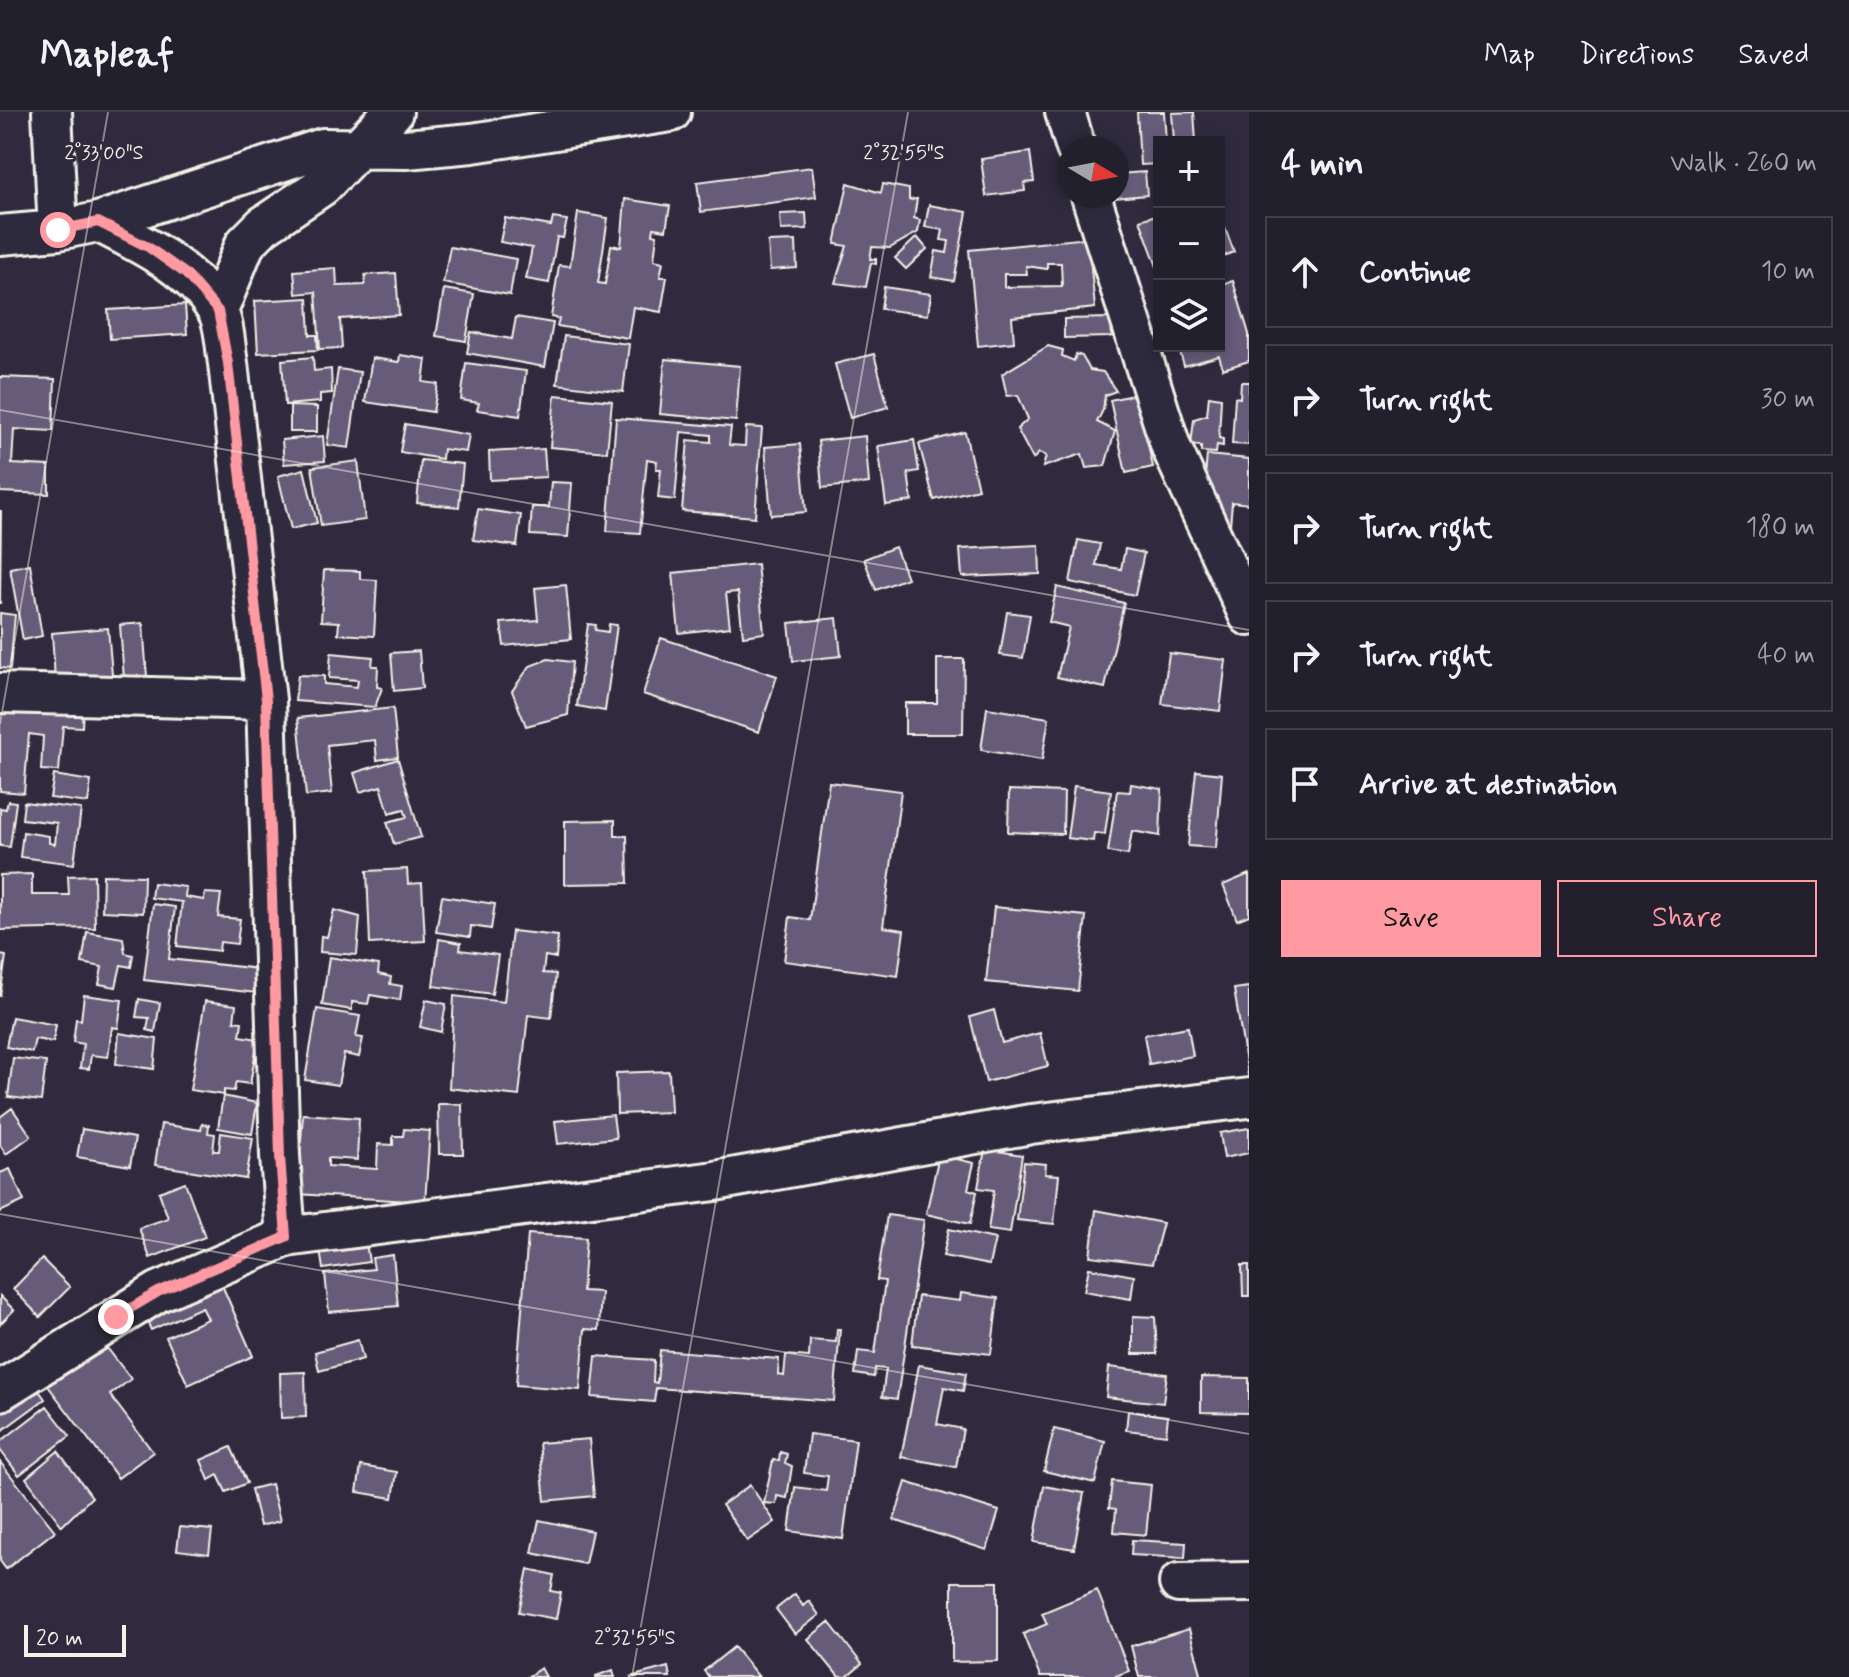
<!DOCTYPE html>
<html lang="en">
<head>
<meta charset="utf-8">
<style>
  :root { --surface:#23202e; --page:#2b2836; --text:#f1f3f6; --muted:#a3a3aa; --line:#403e4a; --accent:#ff9aa2 }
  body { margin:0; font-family:Mynerve,sans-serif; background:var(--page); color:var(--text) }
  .controls { position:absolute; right:24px; top:24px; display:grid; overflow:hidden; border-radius:0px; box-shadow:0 4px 12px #0003 }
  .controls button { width:72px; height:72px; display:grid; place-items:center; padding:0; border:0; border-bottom:2px solid var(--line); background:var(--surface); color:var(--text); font:40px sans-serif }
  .compass { position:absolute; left:1057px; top:24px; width:72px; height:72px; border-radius:50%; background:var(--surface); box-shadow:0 4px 12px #0003; rotate:100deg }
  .scale { position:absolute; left:24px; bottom:20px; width:102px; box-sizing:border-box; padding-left:8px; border:4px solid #f4f1e8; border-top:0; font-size:22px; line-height:28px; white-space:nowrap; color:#f4f1e8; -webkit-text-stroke:6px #2f2a3d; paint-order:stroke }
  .stop { position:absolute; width:24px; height:24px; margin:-18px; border:6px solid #ff9aa2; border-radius:50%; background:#fff }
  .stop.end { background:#ff9aa2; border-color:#fff; box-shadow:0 2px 8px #0008 }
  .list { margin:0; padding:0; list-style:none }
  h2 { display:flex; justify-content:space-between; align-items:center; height:104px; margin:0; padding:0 32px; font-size:34px }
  h2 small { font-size:26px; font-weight:400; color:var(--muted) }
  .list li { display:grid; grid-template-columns:52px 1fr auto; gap:24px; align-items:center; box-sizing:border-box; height:112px; margin:0 16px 16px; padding:0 16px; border:2px solid var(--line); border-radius:0px }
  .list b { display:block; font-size:30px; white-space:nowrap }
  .list em { font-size:26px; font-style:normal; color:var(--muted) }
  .actions { display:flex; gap:16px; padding:24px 32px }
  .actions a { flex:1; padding:18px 0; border:2px solid var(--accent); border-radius:0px; text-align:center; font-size:28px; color:var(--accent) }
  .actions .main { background:var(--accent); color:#111 }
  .icon { flex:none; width:44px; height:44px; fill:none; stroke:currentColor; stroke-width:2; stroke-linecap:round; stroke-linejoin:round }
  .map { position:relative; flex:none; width:1249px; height:1565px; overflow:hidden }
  header { display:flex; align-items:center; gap:48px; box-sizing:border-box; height:112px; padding:0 40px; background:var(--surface); border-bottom:2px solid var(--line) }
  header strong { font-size:38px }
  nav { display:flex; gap:44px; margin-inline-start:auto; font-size:28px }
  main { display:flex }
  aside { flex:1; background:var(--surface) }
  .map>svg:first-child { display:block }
  .building { fill:#665c7a; stroke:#f4f1e8; stroke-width:2; fill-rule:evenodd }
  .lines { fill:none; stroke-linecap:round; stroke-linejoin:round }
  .minor-casing { stroke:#f4f1e8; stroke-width:44 }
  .minor { stroke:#2f2a3d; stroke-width:38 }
  .route { stroke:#ff9aa2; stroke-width:10 }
  .ticks { fill:none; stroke:#f4f1e8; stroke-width:2; stroke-opacity:0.45 }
  .ticks-label { font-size:20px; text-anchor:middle; fill:#f4f1e8; stroke:#2f2a3d; stroke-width:6; stroke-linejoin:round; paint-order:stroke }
</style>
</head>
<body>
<header>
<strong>Mapleaf</strong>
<nav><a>Map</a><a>Directions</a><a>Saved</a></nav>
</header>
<main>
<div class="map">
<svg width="1249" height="1565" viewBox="0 0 1249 1565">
  <rect width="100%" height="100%" fill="#2f2a3d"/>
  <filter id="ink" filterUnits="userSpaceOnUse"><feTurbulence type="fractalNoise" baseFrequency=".0125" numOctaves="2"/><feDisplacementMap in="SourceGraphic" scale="16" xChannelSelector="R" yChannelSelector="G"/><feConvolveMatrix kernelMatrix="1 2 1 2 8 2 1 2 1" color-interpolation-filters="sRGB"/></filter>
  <g filter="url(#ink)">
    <path class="building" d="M1137,0H1164L1166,30H1159V52L1140,53Z
      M1194,0L1196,30H1174L1172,1Z
      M1030,40L1034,70L1024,71L1025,79L986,84L981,47Z
      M812,55L816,85L701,100L697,70Z
      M1145,60L1147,83L1114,86L1117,84V62Z
      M848,71L881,81L883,72L909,77V88L917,87L914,106L920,108L918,120L890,136L872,135L870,147H876V152L871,151L866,175L835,171L847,134L835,132Z
      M625,87L670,94L666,118L654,116L653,122L657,123L654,148L663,150L660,165H667L661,200L633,195L628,226L557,214L559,207L551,205L559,153L570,154L578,101L608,106L598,171L605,172L611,133L621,135Z
      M929,93L967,100L954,169L931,165L936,139L947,141L949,129L941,128L943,118L925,115Z
      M1219,99L1234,140L1219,146Z
      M806,101L807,117L781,118L780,102Z
      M1159,102V160L1140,108Z
      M505,106L551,114L553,106L567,108L563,126L557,125L549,171L526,167L532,136L500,130Z
      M917,125L927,137L906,157L895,146Z
      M1088,126L1095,196L1012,205L1014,230L978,234L969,138ZM1047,151H1061L1062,174L1004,175V162H1027L1026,154L1047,157Z
      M796,129L797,156L770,158L768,130Z
      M450,135L516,147L510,183L443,171Z
      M336,156L337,174L365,173V163L396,161L399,203L340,207L342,236L320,237L316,180L296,182L294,159Z
      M1233,169L1249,222V249L1223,257L1219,244L1184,254L1178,234H1219V173Z
      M884,175L931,182L928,203L881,197Z
      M444,177L474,182L466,229L436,224Z
      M308,186L310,223H317L318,238L258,241L255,189Z
      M185,193L187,222L110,227L108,198Z
      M516,205L553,211L545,255L467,241L471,220L512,227Z
      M1111,206L1112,225L1064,226V207Z
      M564,224L629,232L623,280L557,272Z
      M1048,234L1063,238L1062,244L1074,249L1076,242L1082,244L1090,258L1103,260L1116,279L1105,283L1103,298L1097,310L1115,319L1105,354L1086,356L1082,342L1043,355L1046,344L1039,341L1033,347L1017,317L1028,307L1018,283L1007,284L1002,262Z
      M874,242L888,295L850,306L835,252Z
      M400,243L426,247L423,270L438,272L433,300L365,290L372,246L399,250Z
      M313,245L314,259L331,257L332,281L320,282V290L285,293L282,248Z
      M665,247L740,254L736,309L660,302Z
      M466,251L526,259L520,304L477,298L479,291L461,288Z
      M338,257L360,260L349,336L327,333Z
      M0,265L55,267L53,319L14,317L12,352L49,354V382L0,380Z
      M1241,270H1249V333L1232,332L1235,285L1240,286Z
      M1137,282L1153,355L1126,361L1110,288Z
      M555,283L612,289L607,340L550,335Z
      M1209,284L1221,286L1219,326L1223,327V334L1217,333L1216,341L1201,340V334L1191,333L1194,307L1207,303Z
      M290,294L317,295V320H290Z
      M616,306L731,315L729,333L745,334L746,315L762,316L755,405L682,399L688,328L711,330V323L681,320L675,388L658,386L661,357H656L657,349L647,347L640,421L607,419Z
      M405,312L469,323L466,340L443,337L442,347L400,340Z
      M965,320L978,377L934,388L919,332Z
      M323,324L325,349L284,352L282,328Z
      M865,324L869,371L822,376L818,329Z
      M914,328L919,359L908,361L912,389L886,393L878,334Z
      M800,332L806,400L771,403L765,335Z
      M544,337L546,365L490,368L489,340Z
      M1207,343L1249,347V392L1232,390L1230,414L1214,413L1217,387H1203Z
      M421,348L463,352L459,395L417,391Z
      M358,349L365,408L321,414L312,355Z
      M304,357L317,411L291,417L278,364Z
      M551,370L572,371L568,425L530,423L532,395H549Z
      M478,397L521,403L517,434L473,428Z
      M0,399H1L0,492Z
      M1078,428L1100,432L1096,453L1121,457L1125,437L1144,441L1135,483L1070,470Z
      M1039,433L1040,462L962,465L960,437Z
      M895,435L907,466L876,478L864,447Z
      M30,452L42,524L23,528L10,456Z
      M757,452L764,521L743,524L738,480L726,481L730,515L679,521L673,461Z
      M324,458L360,459V467L377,468L374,524L338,522L339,510L321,509Z
      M566,473L571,527L504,534L501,511L538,508L535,476Z
      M1057,475L1124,491L1105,576L1057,565L1069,515L1049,510Z
      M1007,500L1030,503L1023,546L1000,543Z
      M0,501L15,503L10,557L0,556Z
      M837,506L841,544L793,549L789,511Z
      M143,511L147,565L124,567L120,513Z
      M588,512L596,513L595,518L608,520L609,512L617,513L605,599L577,594Z
      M108,516L112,563L55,568L52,521Z
      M661,526L777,564L759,620L643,582Z
      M419,539L422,576L394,579L391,541Z
      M331,541L373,545L372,554H378L377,575L382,576L375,595L295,589L298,563L324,564V572L357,575L358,568L329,566Z
      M1169,541L1226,548L1220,599L1162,592Z
      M548,547L572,550L568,603L526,614L512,579L530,554Z
      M937,547H964L963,622H905V591H937Z
      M0,589L83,596L82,615L63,614L59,659L41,658L43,624L29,622L24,681L0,679Z
      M393,596L398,645L377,648L375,628L327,633L332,681L306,684L298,606Z
      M987,596L1049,606L1042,648L981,638Z
      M398,647L421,725L394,732L387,710L407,705L404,697L389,701L381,674L360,680L354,661Z
      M1196,659L1222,662L1216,736L1188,734Z
      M54,663L91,669L88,691L50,686Z
      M829,670L901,679L883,815L904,818L898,864L784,849L790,805L810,808Z
      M1131,672L1162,677L1160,724L1132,719L1128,743L1108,740L1117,679L1130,680Z
      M1074,674L1111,679L1105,722L1094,721L1093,729L1067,726Z
      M1009,678L1064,680L1063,722L1008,720Z
      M8,689L16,690L10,735L0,734V696L6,697Z
      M24,690L81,697L74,752L20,745L23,720L49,724V731L55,732L57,711L22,707Z
      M615,708V724H627L628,771L565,772V709Z
      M407,757L408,772L422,771L425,829L370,832L367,759Z
      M32,762V783H69L68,764L94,763L95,816L0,818V763Z
      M1249,762V803L1237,808L1223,773Z
      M103,763L144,764L143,801L102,799Z
      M153,771L186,775L185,785L204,788L205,781L221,782L218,805L240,807L237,832L220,830L219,839L177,834L182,790L151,786Z
      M442,784L495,792L491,817L471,814L470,825L436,820Z
      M153,792L175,795L169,847L259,857L256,881L144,868Z
      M994,795L1086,804L1078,879L986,870Z
      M334,798L360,805L357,843L320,840L321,824L327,825Z
      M512,819L558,824L556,846L545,844L543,861L556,862L551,906L528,903L519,984L449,976L454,884L504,890Z
      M87,820L123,826L125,841L133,843L131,855L121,853L116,875L99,872L102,855L82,851Z
      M439,827L461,831L460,838L498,843L492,882L433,874Z
      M0,843L6,844L0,885Z
      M329,845L379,853L378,862L391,865L390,872L402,874L400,888L370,883L368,892L352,890V898L322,893Z
      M1249,875V963H1248L1234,877Z
      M84,883L122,888L118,916L112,915L108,945L91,943L89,957L80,956L83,932L73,930L76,907L81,908Z
      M139,887L160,891L155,920L147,918L149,906L136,905Z
      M426,888L446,892L441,920L420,915Z
      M205,889L236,893L234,909L242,910L240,924L258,927L250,972L236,970L234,979L224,978V983L190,978Z
      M317,897L360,904L356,925L363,926L359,945L344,942L338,973L305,968Z
      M994,898L1002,931L1040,921L1048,954L986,970L970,905Z
      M12,905L56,913L53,930L35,927L32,940L6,935Z
      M1188,915L1193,944L1149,952L1144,923Z
      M119,921L157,927L154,957L116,952Z
      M13,946L46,950L41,989L8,985Z
      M669,959L671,1000L617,1002L616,961Z
      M223,984L257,991L252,1022L218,1016Z
      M438,992H462L463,1042H439Z
      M12,996L31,1024L6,1042L0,1033V1005Z
      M303,1002L359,1006L357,1048L328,1046V1054L377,1057L378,1032L393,1033V1024H403L404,1017L430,1019L425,1090L297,1082Z
      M613,1003L616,1026L558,1032L555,1009Z
      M161,1012L201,1018L202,1012L209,1013L208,1021L215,1022L213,1039H219L221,1021L253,1026L246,1067L155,1053Z
      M1249,1016V1041L1224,1046L1220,1021Z
      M82,1017L135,1026L130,1054L77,1045Z
      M985,1037L1022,1043L1010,1121L988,1118L994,1078L978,1076Z
      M939,1043L974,1051L968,1077L977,1080L970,1112L926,1102Z
      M1024,1050L1046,1052L1045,1062L1059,1063L1054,1112L1017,1108Z
      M10,1057L24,1089L0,1100V1061Z
      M185,1070L205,1125L150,1146L139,1116L168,1106L159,1080Z
      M1096,1098L1163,1111L1152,1152L1090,1144Z
      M887,1103L924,1108L897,1287L882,1285L886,1257L875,1256L874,1265L855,1262L858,1239L875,1241L885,1169L877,1168Z
      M949,1117L995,1127L989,1153L943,1144Z
      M528,1122L586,1126L582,1179L601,1180L599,1218L585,1217L580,1278L516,1273Z
      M366,1131L369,1150L323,1157L320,1138Z
      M393,1143L398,1194L329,1200L325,1162L374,1157L372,1146Z
      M42,1147L70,1175L40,1205L13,1177Z
      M1242,1153H1249V1184H1243Z
      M1089,1156L1134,1164L1131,1187L1084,1179Z
      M218,1164L253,1244L188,1273L166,1225L208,1207L202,1195L151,1218L142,1198Z
      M961,1181L998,1186L991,1242L912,1233L918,1184L960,1189Z
      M0,1184L14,1198L0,1212Z
      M1133,1204L1155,1205L1157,1242H1133Z
      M837,1217H840L834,1289L656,1276L654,1290L592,1285L596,1244L654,1248L653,1270L657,1271L660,1238L779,1247L778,1263L784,1264L786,1243L809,1245L810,1228L836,1230Z
      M98,1224L131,1267L110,1283L153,1340L118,1366L42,1266Z
      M358,1228L363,1247L319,1259L315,1240Z
      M919,1253L966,1261L963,1279L944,1275L937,1312L963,1317L956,1355L901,1345Z
      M1109,1255L1167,1262L1163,1291L1106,1285Z
      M305,1260L306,1305L281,1306L280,1261Z
      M1201,1265L1249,1266V1301L1201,1300Z
      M32,1269L45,1287L0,1320V1292Z
      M47,1294L70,1324L19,1363L0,1338V1330Z
      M1128,1299L1168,1304L1166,1323L1126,1318Z
      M1054,1317L1105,1329L1095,1371L1044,1359Z
      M809,1322L856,1328L843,1427L789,1419L795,1375L826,1379L828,1364L804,1361Z
      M589,1327L594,1384L545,1389L539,1331Z
      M231,1335L247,1371L226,1380L218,1363L209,1368L201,1348Z
      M58,1339L92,1385L62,1414L26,1366Z
      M780,1340L787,1342L785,1351L792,1354L787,1386L777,1384L776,1392L764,1391L773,1348L779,1349Z
      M0,1350L55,1419L6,1457L0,1449Z
      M361,1354L397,1360L393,1386L357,1380Z
      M1112,1369L1151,1373L1146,1423L1114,1420L1116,1397L1109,1396Z
      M906,1370L999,1399L987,1438L894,1408Z
      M271,1372L280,1409L260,1414L251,1377Z
      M750,1373L775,1410L747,1429L722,1393Z
      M1044,1374L1084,1381L1074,1437L1034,1430Z
      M539,1408L592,1419L585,1452L532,1441Z
      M180,1415L212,1418L209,1442L177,1438Z
      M1132,1428L1186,1431L1185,1446L1131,1443Z
      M528,1457L554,1463L551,1479L561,1481L556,1507L519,1500Z
      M952,1470H998V1549L952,1550Z
      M1097,1478L1129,1559L1113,1565H1040L1023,1522L1047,1512L1042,1501Z
      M795,1482L803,1494L809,1489L819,1503L795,1522L776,1497Z
      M829,1510L862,1552L847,1565H839L808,1527Z
      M1189,1517L1202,1565H1139L1131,1534Z
      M734,1535L759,1565H709L704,1559Z
      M668,1555L670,1565H630Z
      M541,1556L546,1565H527Z
      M613,1558L615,1565H596V1564Z"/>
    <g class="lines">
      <defs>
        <path id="minor" d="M52,0L58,118
          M1065,0L1076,36
          M1091,84L1171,335L1249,504
          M98,110C141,132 189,154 216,197C225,210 225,235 228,251L266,588L280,1044L286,1125
          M0,123L58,118L98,110L323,36L406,37L472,31L671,0
          M218,199L245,132L263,114L322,74L393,0
          M0,581L266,588
          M0,1279L158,1180L286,1125L715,1069L1031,1012L1249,986
          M1179,1471L1249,1470"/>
      </defs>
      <use href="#minor" class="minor-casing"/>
      <use href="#minor" class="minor"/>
    </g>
  </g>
  <g class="lines" filter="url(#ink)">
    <path class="route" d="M58,118L98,110L148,135L186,162L218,199L228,251L266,588L280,1044L286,1125L158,1180L116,1205"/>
  </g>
  <path class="ticks" d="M0,298L1249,518M0,612L108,0M0,1102L1249,1322M632,1565L908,0"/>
  <g class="ticks-label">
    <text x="104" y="47">2°33'00"S</text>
    <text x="904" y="47">2°32'55"S</text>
    <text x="635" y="1532">2°32'55"S</text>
  </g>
</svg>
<div class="controls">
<button>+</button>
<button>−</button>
<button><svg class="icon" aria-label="layers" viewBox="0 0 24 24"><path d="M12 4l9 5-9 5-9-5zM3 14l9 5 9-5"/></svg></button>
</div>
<svg class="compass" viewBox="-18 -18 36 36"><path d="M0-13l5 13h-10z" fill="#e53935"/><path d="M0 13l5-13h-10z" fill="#a3a3aa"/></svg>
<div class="scale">20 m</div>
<div class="stop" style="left:58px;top:118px"></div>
<div class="stop end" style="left:116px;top:1205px"></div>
</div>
<aside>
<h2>4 min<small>Walk · 260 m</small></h2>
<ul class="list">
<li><svg class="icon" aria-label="ahead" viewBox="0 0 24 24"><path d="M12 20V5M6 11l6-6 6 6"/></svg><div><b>Continue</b></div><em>10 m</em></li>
<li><svg class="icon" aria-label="right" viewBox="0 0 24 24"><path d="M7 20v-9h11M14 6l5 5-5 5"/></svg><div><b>Turn right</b></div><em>30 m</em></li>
<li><svg class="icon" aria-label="right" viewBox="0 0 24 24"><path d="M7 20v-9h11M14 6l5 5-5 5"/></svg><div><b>Turn right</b></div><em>180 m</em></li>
<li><svg class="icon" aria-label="right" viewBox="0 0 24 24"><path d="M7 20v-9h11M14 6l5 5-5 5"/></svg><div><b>Turn right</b></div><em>40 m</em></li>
<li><svg class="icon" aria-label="arrive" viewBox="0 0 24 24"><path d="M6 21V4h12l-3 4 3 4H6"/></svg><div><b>Arrive at destination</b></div></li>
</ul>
<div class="actions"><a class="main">Save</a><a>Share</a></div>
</aside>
</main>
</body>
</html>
